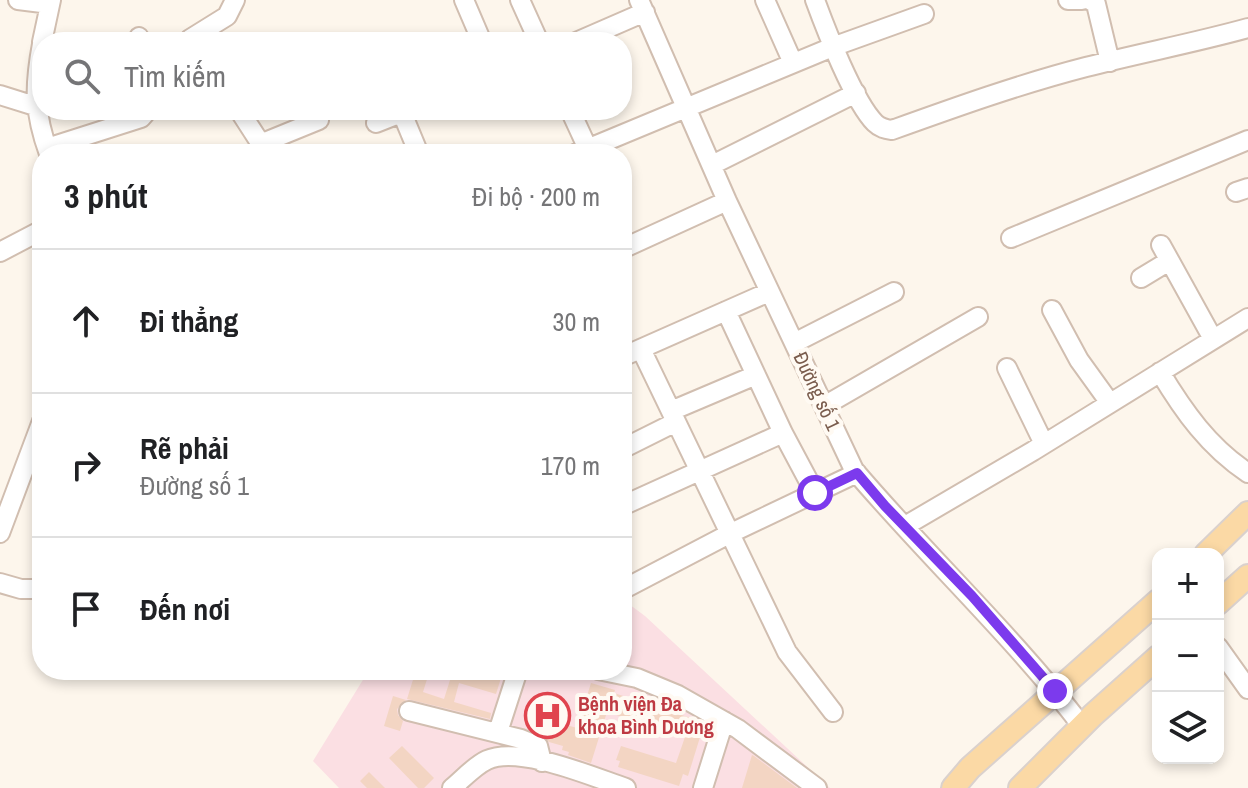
<!DOCTYPE html>
<html lang="vi">
<head>
<meta charset="utf-8">
<style>
  :root { --surface:#fff; --page:#f2f2f2; --text:#202124; --muted:#757577; --line:#e0e0e0 }
  body { margin:0; font-family:"Archivo Narrow",sans-serif; background:var(--page); color:var(--text) }
  .controls { position:absolute; right:24px; bottom:24px; display:grid; overflow:hidden; border-radius:16px; box-shadow:0 4px 12px #0003 }
  .controls button { width:72px; height:72px; display:grid; place-items:center; padding:0; border:0; border-bottom:2px solid var(--line); background:var(--surface); color:var(--text); font:40px sans-serif }
  .stop { position:absolute; width:24px; height:24px; margin:-18px; border:6px solid #7c3aed; border-radius:50%; background:#fff }
  .stop.end { background:#7c3aed; border-color:#fff; box-shadow:0 2px 8px #0008 }
  .list { margin:0; padding:0; list-style:none }
  h2 { display:flex; justify-content:space-between; align-items:center; height:104px; margin:0; padding:0 32px; font-size:34px }
  h2 small { font-size:26px; font-weight:400; color:var(--muted) }
  .list li { display:grid; grid-template-columns:52px 1fr auto; gap:24px; align-items:center; box-sizing:border-box; height:144px; padding:0 32px; border-top:2px solid var(--line) }
  .list b { display:block; font-size:30px; white-space:nowrap }
  .list p { margin:0; font-size:26px; white-space:nowrap; color:var(--muted) }
  .list em { font-size:26px; font-style:normal; color:var(--muted) }
  .icon { flex:none; width:44px; height:44px; fill:none; stroke:currentColor; stroke-width:2; stroke-linecap:round; stroke-linejoin:round }
  .map { position:relative; flex:none; width:1248px; height:788px; overflow:hidden }
  .search { position:absolute; background:var(--surface); box-shadow:0 4px 12px #0003; left:32px; top:32px; width:600px; height:88px; display:flex; align-items:center; gap:20px; box-sizing:border-box; padding:0 28px; border-radius:32px; color:var(--muted); font-size:30px }
  .panel { position:absolute; background:var(--surface); box-shadow:0 4px 12px #0003; left:32px; top:144px; width:600px; height:536px; border-radius:32px }
  .map>svg:first-child { display:block }
  .medical { fill:#fbdfe3 }
  .building { fill:#f3d5c3; fill-rule:evenodd }
  .lines { fill:none; stroke-linecap:round; stroke-linejoin:round }
  .minor-casing { stroke:#d1beb0; stroke-width:22 }
  .major-casing { stroke:#dad1cd; stroke-width:26 }
  .minor { stroke:#fff; stroke-width:18 }
  .major { stroke:#fbd9a5; stroke-width:22 }
  .route { stroke:#7c3aed; stroke-width:10 }
  .labels { text-anchor:middle; stroke-width:8; stroke-linejoin:round; paint-order:stroke }
  .street-label { font-size:20px; fill:#7a5c4d; stroke:#fffaf3 }
  .health-label { font-size:20px; font-weight:bold; fill:#be3a42; stroke:#fffaf3; text-anchor:start }
</style>
</head>
<body>
<div class="map">
<svg width="1248" height="788" viewBox="0 0 1248 788">
  <rect width="100%" height="100%" fill="#fdf6ec"/>
  <path class="medical" d="M622,599L645,616L830,788H339L313,761L369,670H622Z"/>
  <path class="building" d="M416,670H474L501,678L496,694L459,683L454,702L491,713L490,719L407,699ZM429,673L450,680L444,699L423,692Z
    M591,683L615,690L614,693L697,720L693,732L701,734L688,776L683,774L679,786L618,767L620,761L616,760L621,746L676,763L685,737L607,712L591,763L568,755L569,752L562,750L563,746L549,742L538,733L542,718L577,728Z
    M393,696L406,700L397,709L398,715L403,721L400,731L384,726Z
    M402,746L434,778L424,788H418L389,758Z
    M752,755L754,756L797,788H742Z
    M369,772L385,788H367L360,781Z"/>
  <g class="lines">
    <defs>
      <path id="minor" d="M18,0L50,4
        M464,0L482,42
        M520,0L539,42
        M639,0L727,201L854,470C928,557 1012,635 1082,726
        M765,0L793,63
        M815,0C826,30 854,102 875,123C880,128 885,129 892,130C956,107 1020,84 1086,67C1140,53 1194,43 1248,28
        M1068,0H1082
        M1090,0L1096,4L1110,62
        M139,37L141,42
        M190,39L227,16L235,0
        M42,42L51,0
        M576,42L645,12
        M42,44C34,87 34,113 49,154
        M0,95L35,106
        M239,110L259,141L265,142L319,120
        M570,110L588,149
        M402,113L419,154
        M376,123L409,110
        M47,148L141,118L148,110
        M575,154L835,46L924,14
        M712,165L856,93
        M1236,192L1248,188
        M1011,238L1248,140
        M1161,245L1213,339
        M622,249L727,201
        M0,252L42,230
        M1141,278L1169,261
        M1052,310L1079,360L1110,403
        M726,311L783,433L815,493
        M794,343L894,292
        M641,349L787,652L833,712
        M622,357L769,292
        M1007,368L1044,444
        M1160,372C1184,412 1209,447 1248,473
        M824,406L978,317
        M671,411L756,375
        M622,449L676,422
        M622,506L783,433
        M905,526L1033,451L1248,318
        M0,533L42,421
        M0,583L21,589H42
        M622,590L729,534L857,473
        M1218,647L1248,689
        M598,670L637,678L678,695L738,729L817,788
        M409,711L521,739L538,746L542,762
        M498,732L518,670
        M452,788C463,779 474,766 487,760C519,745 593,777 626,788
        M703,788L724,721"/>
      <path id="major" d="M1206,554L1248,513
        M1218,603L1248,576
        M953,788L970,768L1158,601
        M1020,788L1093,715L1158,657"/>
    </defs>
    <use href="#minor" class="minor-casing"/>
    <use href="#major" class="major-casing"/>
    <use href="#minor" class="minor"/>
    <use href="#major" class="major"/>
  </g>
  <g class="lines">
    <path class="route" d="M815,493L857,473L885,506L972,596L1055,691"/>
  </g>
  <defs>
    <symbol id="hospital-ring" viewBox="-11 -11 22 22"><circle r="9.5" fill="#fffaf3" stroke="#e0444e" stroke-width="1.5"/><path d="M-5-5h3v3.5h4V-5h3V5h-3V1.5h-4V5h-3Z" fill="#e0444e"/></symbol>
  </defs>
  <g fill-rule="evenodd">
    <use href="#hospital-ring" x="522" y="690" width="51" height="51"/>
  </g>
  <g class="labels">
    <g class="street-label">
      <text transform="translate(817 391) rotate(65)" y="7">Đường số 1</text>
    </g>
    <g class="health-label">
      <text x="578" y="711">Bệnh viện Đa<tspan x="578" dy="23">khoa Bình Dương</tspan></text>
    </g>
  </g>
</svg>
<div class="controls">
<button>+</button>
<button>−</button>
<button><svg class="icon" aria-label="layers" viewBox="0 0 24 24"><path d="M12 4l9 5-9 5-9-5zM3 14l9 5 9-5"/></svg></button>
</div>
<div class="stop" style="left:815px;top:493px"></div>
<div class="stop end" style="left:1055px;top:691px"></div>
<div class="search"><svg class="icon" aria-label="search" viewBox="0 0 24 24"><circle cx="10" cy="10" r="6"/><path d="M15 15l6 6"/></svg>Tìm kiếm</div>
<section class="panel">
<h2>3 phút<small>Đi bộ · 200 m</small></h2>
<ul class="list">
<li><svg class="icon" aria-label="ahead" viewBox="0 0 24 24"><path d="M12 20V5M6 11l6-6 6 6"/></svg><div><b>Đi thẳng</b></div><em>30 m</em></li>
<li><svg class="icon" aria-label="right" viewBox="0 0 24 24"><path d="M7 20v-9h11M14 6l5 5-5 5"/></svg><div><b>Rẽ phải</b><p>Đường số 1</p></div><em>170 m</em></li>
<li><svg class="icon" aria-label="arrive" viewBox="0 0 24 24"><path d="M6 21V4h12l-3 4 3 4H6"/></svg><div><b>Đến nơi</b></div></li>
</ul>
</section>
</div>
</body>
</html>
